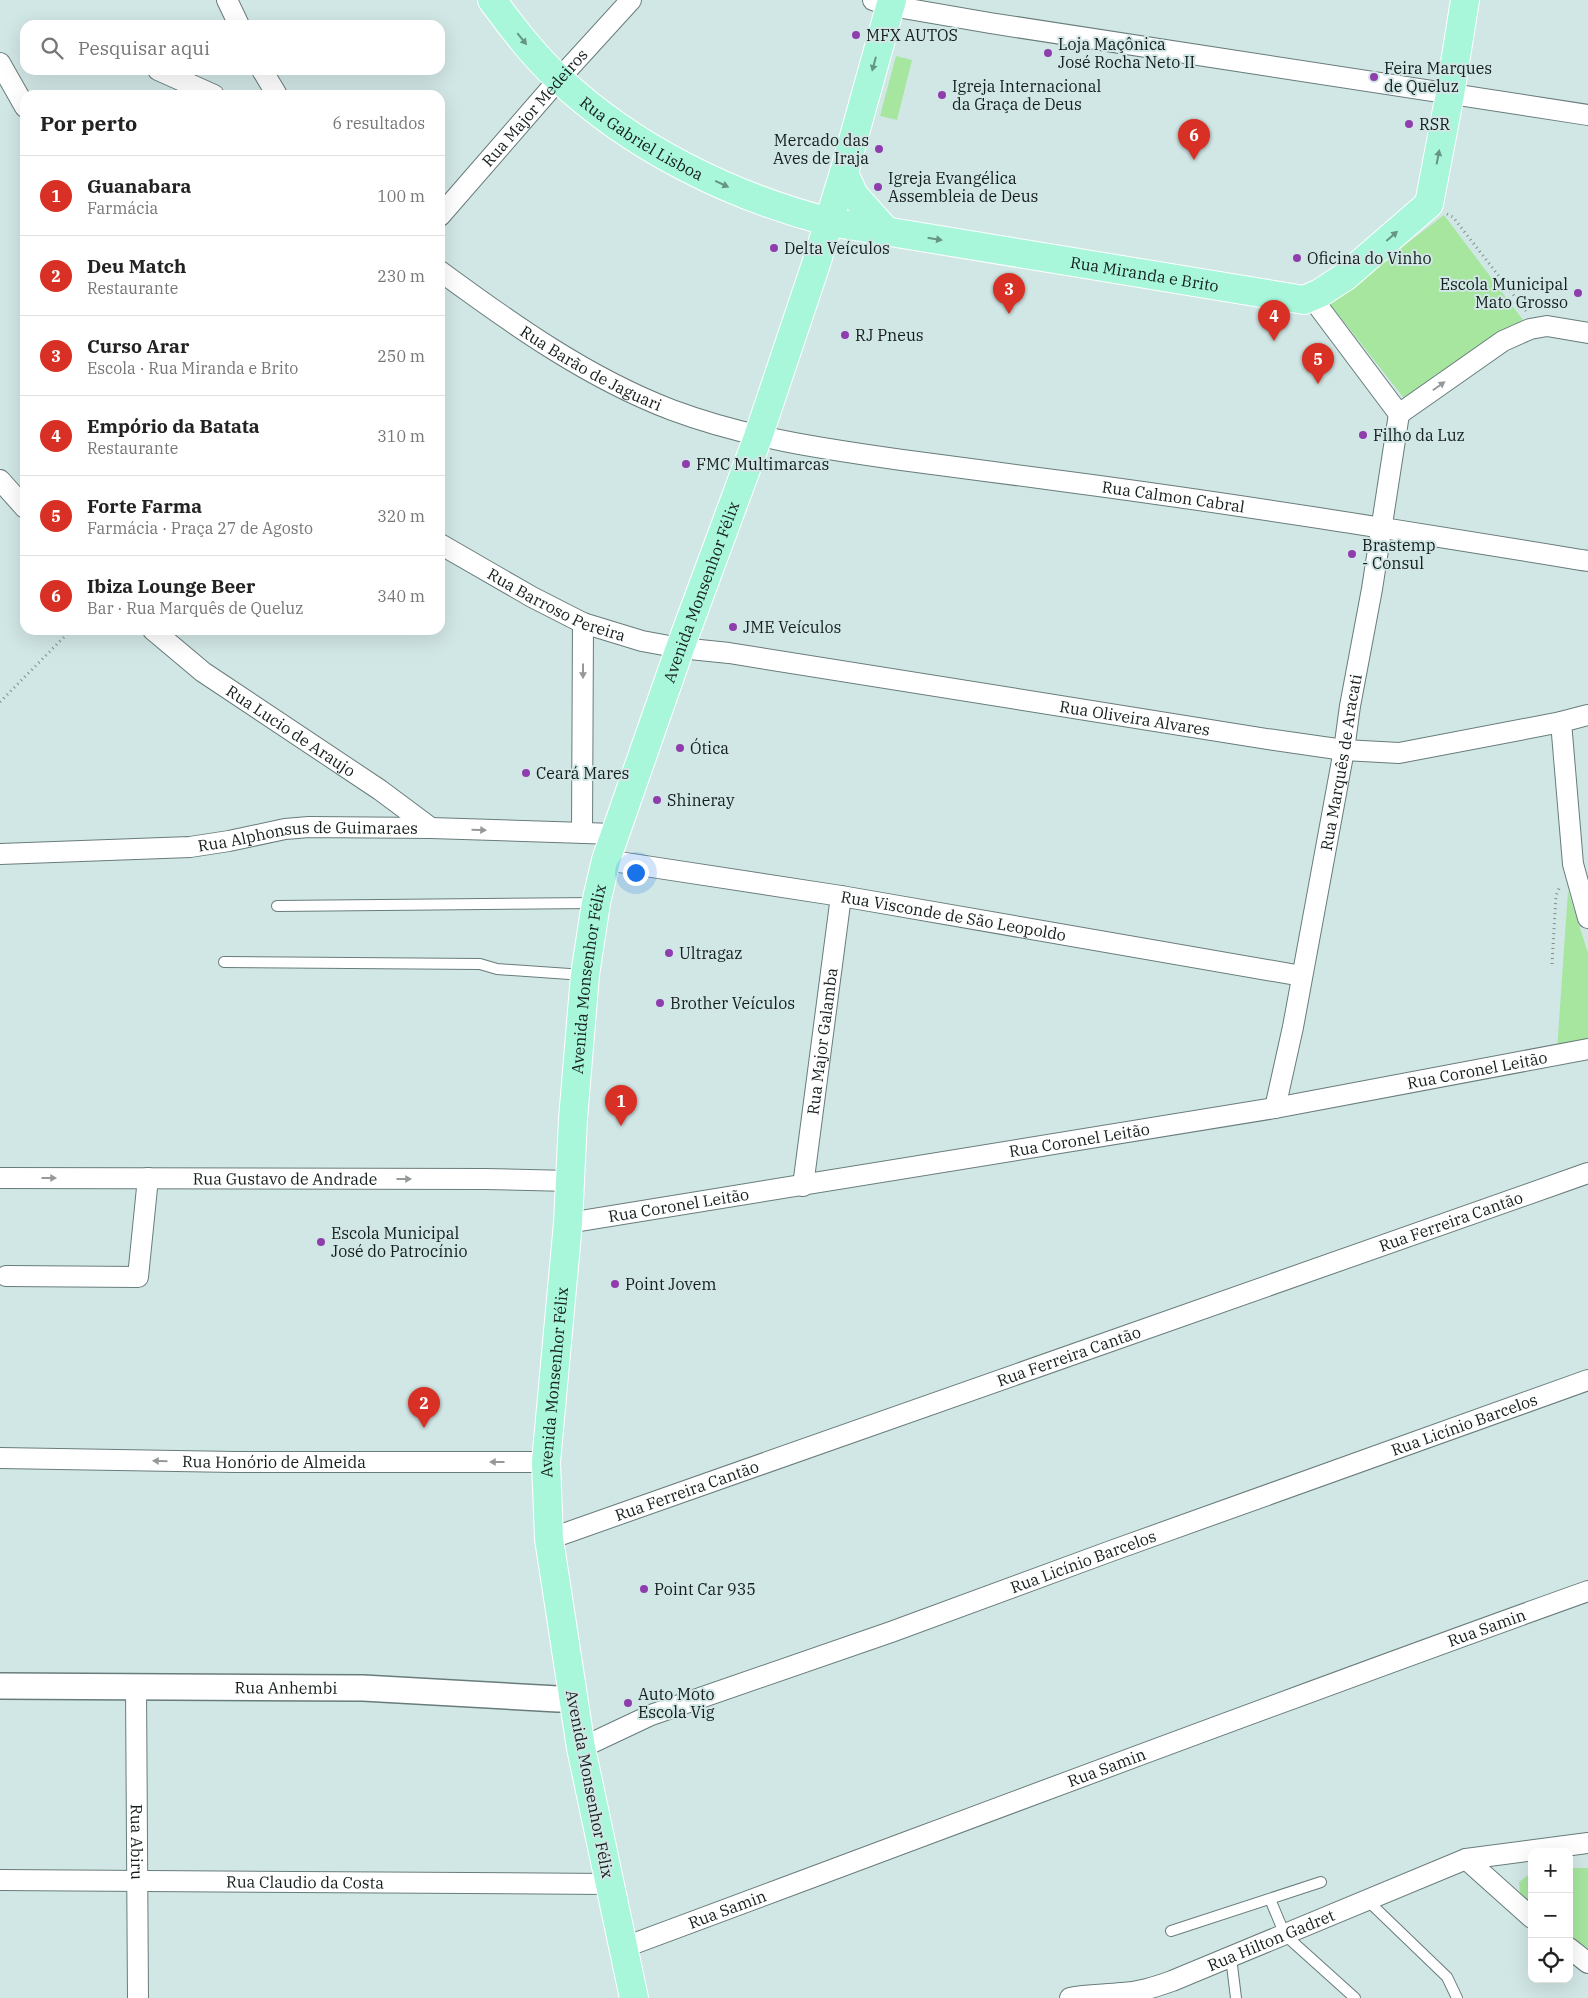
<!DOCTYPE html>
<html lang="pt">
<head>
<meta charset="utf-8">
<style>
  :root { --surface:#fff; --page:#f6f6f6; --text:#222; --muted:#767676; --line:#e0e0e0; --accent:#d93025 }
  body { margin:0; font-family:"IBM Plex Serif",serif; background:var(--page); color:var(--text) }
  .controls { position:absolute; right:15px; bottom:15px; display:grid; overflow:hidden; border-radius:10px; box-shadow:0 5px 20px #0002 }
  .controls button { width:45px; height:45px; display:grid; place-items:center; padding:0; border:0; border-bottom:1px solid var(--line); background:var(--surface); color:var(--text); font:25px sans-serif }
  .you { position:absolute; left:635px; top:872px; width:18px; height:18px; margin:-12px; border:4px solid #fff; border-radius:50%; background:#1a73e8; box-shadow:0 0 0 8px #1a73e833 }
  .badge { display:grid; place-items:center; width:32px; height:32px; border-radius:50%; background:var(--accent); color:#fff; font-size:16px; font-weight:700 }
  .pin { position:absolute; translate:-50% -41px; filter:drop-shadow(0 1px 2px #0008) }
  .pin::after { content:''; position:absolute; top:26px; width:18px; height:15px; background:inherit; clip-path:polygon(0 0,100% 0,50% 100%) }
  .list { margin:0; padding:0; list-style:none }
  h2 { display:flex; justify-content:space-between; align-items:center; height:65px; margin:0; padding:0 20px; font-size:21px }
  h2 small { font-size:16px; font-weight:400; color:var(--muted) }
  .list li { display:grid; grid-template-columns:32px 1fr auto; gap:15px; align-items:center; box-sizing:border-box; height:80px; padding:0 20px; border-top:1px solid var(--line) }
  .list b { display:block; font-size:19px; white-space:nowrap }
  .list p { margin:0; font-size:16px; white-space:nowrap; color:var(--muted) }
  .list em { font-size:16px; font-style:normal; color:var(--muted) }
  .icon { flex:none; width:28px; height:28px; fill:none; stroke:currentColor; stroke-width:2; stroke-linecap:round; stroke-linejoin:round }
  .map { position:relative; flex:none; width:1588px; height:1998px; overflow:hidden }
  .search { position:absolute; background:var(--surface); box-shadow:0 5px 20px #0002; left:20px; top:20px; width:425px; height:55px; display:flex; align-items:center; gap:12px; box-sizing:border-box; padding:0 18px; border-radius:15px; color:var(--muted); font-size:19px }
  .panel { position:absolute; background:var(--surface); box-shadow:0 5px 20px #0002; left:20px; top:90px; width:425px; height:545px; border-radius:15px }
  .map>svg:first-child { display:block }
  .green { fill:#a6e69f }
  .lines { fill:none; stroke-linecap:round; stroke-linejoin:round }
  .service-casing { stroke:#687c7b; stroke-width:12 }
  .minor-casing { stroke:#687c7b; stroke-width:22 }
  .tertiary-casing { stroke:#687c7b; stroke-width:28 }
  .primary-casing { stroke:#fff; stroke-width:30 }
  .path { stroke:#7e8e8d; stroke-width:3; stroke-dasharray:1 4; stroke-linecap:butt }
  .service { stroke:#fff; stroke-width:10 }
  .minor { stroke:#fff; stroke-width:20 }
  .tertiary { stroke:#fff; stroke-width:25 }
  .primary { stroke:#a8f7db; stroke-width:28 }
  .oneway { fill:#669586 }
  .oneway2 { fill:#969999 }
  .poi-dot { fill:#8f3dac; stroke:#d1e7e5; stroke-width:2 }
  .labels { text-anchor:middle; stroke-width:4; stroke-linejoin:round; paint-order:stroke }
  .poi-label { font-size:16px; fill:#151d1d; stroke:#d1e7e5; text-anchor:start }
  .street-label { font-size:16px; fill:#151d1d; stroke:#d1e7e5 }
</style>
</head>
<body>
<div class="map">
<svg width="1588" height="1998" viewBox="0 0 1588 1998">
  <rect width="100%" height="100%" fill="#d1e7e5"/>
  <path class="green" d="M896,56L912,60L897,120L880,116Z
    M1444,215L1523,320L1407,402L1329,303Z
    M1568,891L1588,953V1046L1557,1051Z
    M1569,1868H1588V1954L1569,1940Z
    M1532,1872V1912L1521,1904L1519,1882Z"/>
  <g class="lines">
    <defs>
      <path id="service" d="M277,906L595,903
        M224,962L480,964L497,969L584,975
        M1270,1899L1285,1935L1355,1998
        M1367,1900L1447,1977L1457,1998
        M1171,1931L1321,1882
        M1231,1957L1236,1998"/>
      <g id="minor">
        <path d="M227,0L239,25"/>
        <path d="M873,0L891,6L990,23L1588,115"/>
        <path d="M0,63L25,107"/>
        <path d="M158,70L214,95"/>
        <path d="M262,70L277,95"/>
        <path id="s1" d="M440,216L559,79L631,0"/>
        <path id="s2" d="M440,271C512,324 588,378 672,410C747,438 824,449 902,460C958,467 1013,475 1069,482C1243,505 1415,533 1588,561"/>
        <path d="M1312,298L1399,414"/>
        <path d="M1399,414L1503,341L1530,329L1547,326L1588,333"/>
        <path d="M0,480L25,508"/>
        <path id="s3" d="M440,544L532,597L583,623L642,641L680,648L729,653L1267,739L1344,750L1399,753L1561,722L1588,715"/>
        <path id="s4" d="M153,630L203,672L380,790L431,828"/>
        <path d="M1561,722L1573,864L1588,918"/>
        <path d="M582,833L583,623"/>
        <path id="s5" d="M0,854L190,847L229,841L285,829L309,827L431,828L615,834"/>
        <path id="s6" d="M606,860L841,896L1302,976"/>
        <path id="s7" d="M1275,1108L1293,1027L1344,750L1350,706L1372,589L1399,414"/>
        <path id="s8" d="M0,1178L485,1179L570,1181"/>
        <path id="s9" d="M803,1186L841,896"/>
        <path id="s10" d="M568,1223L1275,1108L1588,1049"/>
        <path d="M6,1276L138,1277L148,1178"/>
        <path id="s11" d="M0,1458L235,1462H546"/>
        <path id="s12" d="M549,1539L1588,1173"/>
        <path id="s13" d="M136,1687L138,1998"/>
        <path id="s14" d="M581,1748L651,1715L891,1632L1111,1551L1588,1380"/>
        <path d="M1466,1859L1532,1918"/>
        <path id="s15" d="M0,1880L609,1884"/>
        <path id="s16" d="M625,1947C946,1828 1266,1706 1588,1591"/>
        <path d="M1569,1948L1588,1963"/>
        <path id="s17" d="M1070,1998C1087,1994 1104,1995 1122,1993C1140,1992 1155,1987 1172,1981L1466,1859L1588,1843"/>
      </g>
      <g id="tertiary">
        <path id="s18" d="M0,1686L363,1688L558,1699L573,1697"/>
      </g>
      <g id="primary">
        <path id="s19" d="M492,0C512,27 533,55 558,78C632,148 732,197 830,222L1304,300L1320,293L1346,276L1429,204L1450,94L1465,0"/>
        <path d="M844,173L854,195L887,232"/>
        <path id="s20" d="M634,1998L581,1748L549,1539L546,1462L568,1223L573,1119L585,975L596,903L606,860L680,648L758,437L815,267L845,169L892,0"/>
      </g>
    </defs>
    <use href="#service" class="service-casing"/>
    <use href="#minor" class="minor-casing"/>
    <use href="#tertiary" class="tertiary-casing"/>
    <use href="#primary" class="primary-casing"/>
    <path class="path" d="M1447,214L1453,217L1526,311
      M0,702L71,630
      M1552,964L1556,896L1560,886"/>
    <use href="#service" class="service"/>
    <use href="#minor" class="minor"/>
    <use href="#tertiary" class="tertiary"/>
    <use href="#primary" class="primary"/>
  </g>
  <defs><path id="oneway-solid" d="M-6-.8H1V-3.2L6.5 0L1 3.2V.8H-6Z" transform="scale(1.25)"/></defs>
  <g class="oneway">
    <use href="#oneway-solid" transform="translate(522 39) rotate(51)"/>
    <use href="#oneway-solid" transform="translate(874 64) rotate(105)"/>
    <use href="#oneway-solid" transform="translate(1438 157) rotate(-79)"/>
    <use href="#oneway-solid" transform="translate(722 184) rotate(25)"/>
    <use href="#oneway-solid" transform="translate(1392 236) rotate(-41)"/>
    <use href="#oneway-solid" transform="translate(935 239) rotate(9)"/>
  </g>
  <g class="oneway2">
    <use href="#oneway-solid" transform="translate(1439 386) rotate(-35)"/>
    <use href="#oneway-solid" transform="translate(583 671) rotate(90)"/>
    <use href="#oneway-solid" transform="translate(479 830) rotate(2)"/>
    <use href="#oneway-solid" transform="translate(49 1178)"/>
    <use href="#oneway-solid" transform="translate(404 1179)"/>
    <use href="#oneway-solid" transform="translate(160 1461) rotate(-179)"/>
    <use href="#oneway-solid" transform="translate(497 1462) rotate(180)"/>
  </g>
  <g class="poi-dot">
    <circle cx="856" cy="35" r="5"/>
    <circle cx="1048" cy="53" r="5"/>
    <circle cx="1374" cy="77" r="5"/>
    <circle cx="942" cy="95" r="5"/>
    <circle cx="1409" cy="124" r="5"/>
    <circle cx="879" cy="149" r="5"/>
    <circle cx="878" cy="187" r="5"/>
    <circle cx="774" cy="248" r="5"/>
    <circle cx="1297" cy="258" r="5"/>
    <circle cx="1578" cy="293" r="5"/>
    <circle cx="845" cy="335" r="5"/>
    <circle cx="1363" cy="435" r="5"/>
    <circle cx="686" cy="464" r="5"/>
    <circle cx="1352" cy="554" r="5"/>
    <circle cx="733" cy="627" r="5"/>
    <circle cx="680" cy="748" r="5"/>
    <circle cx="526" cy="773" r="5"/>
    <circle cx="657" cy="800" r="5"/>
    <circle cx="669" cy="953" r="5"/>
    <circle cx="660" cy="1003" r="5"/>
    <circle cx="321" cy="1242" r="5"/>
    <circle cx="615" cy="1284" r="5"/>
    <circle cx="644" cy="1589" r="5"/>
    <circle cx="628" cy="1703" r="5"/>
  </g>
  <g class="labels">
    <g class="poi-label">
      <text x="866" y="41">MFX AUTOS</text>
      <text x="1058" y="50">Loja Maçônica<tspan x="1058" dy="18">José Rocha Neto II</tspan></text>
      <text x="1384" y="74">Feira Marques<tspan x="1384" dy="18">de Queluz</tspan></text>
      <text x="952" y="92">Igreja Internacional<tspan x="952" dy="18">da Graça de Deus</tspan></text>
      <text x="1419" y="130">RSR</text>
      <text x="869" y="146" text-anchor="end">Mercado das<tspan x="869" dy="18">Aves de Iraja</tspan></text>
      <text x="888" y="184">Igreja Evangélica<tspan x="888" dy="18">Assembleia de Deus</tspan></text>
      <text x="784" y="254">Delta Veículos</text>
      <text x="1307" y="264">Oficina do Vinho</text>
      <text x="1568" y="290" text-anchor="end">Escola Municipal<tspan x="1568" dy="18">Mato Grosso</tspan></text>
      <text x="855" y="341">RJ Pneus</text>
      <text x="1373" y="441">Filho da Luz</text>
      <text x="696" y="470">FMC Multimarcas</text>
      <text x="1362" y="551">Brastemp<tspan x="1362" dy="18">- Consul</tspan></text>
      <text x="743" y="633">JME Veículos</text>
      <text x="690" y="754">Ótica</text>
      <text x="536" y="779">Ceará Mares</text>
      <text x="667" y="806">Shineray</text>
      <text x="679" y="959">Ultragaz</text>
      <text x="670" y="1009">Brother Veículos</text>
      <text x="331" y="1239">Escola Municipal<tspan x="331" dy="18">José do Patrocínio</tspan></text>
      <text x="625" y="1290">Point Jovem</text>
      <text x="654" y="1595">Point Car 935</text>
      <text x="638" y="1700">Auto Moto<tspan x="638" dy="18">Escola Vig</tspan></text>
    </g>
    <g class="street-label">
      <text dy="6" stroke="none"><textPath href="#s1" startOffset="144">Rua Major Medeiros</textPath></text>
      <text dy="6" stroke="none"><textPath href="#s19" startOffset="206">Rua Gabriel Lisboa</textPath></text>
      <text dy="6" stroke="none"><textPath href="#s19" startOffset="732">Rua Miranda e Brito</textPath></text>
      <text dy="6" stroke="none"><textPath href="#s2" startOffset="180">Rua Barão de Jaguari</textPath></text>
      <text dy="6" stroke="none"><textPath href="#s2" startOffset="781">Rua Calmon Cabral</textPath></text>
      <text dy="6" stroke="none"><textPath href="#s20" startOffset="1434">Avenida Monsenhor Félix</textPath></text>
      <text dy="6" stroke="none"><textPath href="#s3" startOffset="132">Rua Barroso Pereira</textPath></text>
      <text dy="6" stroke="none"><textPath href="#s3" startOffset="724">Rua Oliveira Alvares</textPath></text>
      <text dy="6" stroke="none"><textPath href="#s4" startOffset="171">Rua Lucio de Araujo</textPath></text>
      <text dy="6" stroke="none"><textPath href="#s7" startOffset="352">Rua Marquês de Aracati</textPath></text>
      <text dy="6" stroke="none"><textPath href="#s5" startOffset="309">Rua Alphonsus de Guimaraes</textPath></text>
      <text dy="6" stroke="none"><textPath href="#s6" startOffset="352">Rua Visconde de São Leopoldo</textPath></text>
      <text dy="6" stroke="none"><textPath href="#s20" startOffset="1029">Avenida Monsenhor Félix</textPath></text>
      <text dy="6" stroke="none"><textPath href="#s9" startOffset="146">Rua Major Galamba</textPath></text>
      <text dy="6" stroke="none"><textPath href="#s10" startOffset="922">Rua Coronel Leitão</textPath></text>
      <text dy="6" stroke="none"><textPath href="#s10" startOffset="518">Rua Coronel Leitão</textPath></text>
      <text dy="6" stroke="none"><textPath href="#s8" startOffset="285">Rua Gustavo de Andrade</textPath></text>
      <text dy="6" stroke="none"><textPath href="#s10" startOffset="112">Rua Coronel Leitão</textPath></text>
      <text dy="6" stroke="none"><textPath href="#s12" startOffset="956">Rua Ferreira Cantão</textPath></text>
      <text dy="6" stroke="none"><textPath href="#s12" startOffset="551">Rua Ferreira Cantão</textPath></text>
      <text dy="6" stroke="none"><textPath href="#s20" startOffset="624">Avenida Monsenhor Félix</textPath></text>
      <text dy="6" stroke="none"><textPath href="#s14" startOffset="941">Rua Licínio Barcelos</textPath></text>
      <text dy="6" stroke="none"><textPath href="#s11" startOffset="274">Rua Honório de Almeida</textPath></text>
      <text dy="6" stroke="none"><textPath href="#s12" startOffset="146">Rua Ferreira Cantão</textPath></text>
      <text dy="6" stroke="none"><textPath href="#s14" startOffset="536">Rua Licínio Barcelos</textPath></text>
      <text dy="6" stroke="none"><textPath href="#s16" startOffset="919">Rua Samin</textPath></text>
      <text dy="6" stroke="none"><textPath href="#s18" startOffset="286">Rua Anhembi</textPath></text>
      <text dy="6" stroke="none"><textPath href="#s16" startOffset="514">Rua Samin</textPath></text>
      <text transform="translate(590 1784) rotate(79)" y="6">Avenida Monsenhor Félix</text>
      <text dy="6" stroke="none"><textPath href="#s13" startOffset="155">Rua Abiru</textPath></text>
      <text dy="6" stroke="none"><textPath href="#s15" startOffset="305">Rua Claudio da Costa</textPath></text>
      <text dy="6" stroke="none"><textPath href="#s16" startOffset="109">Rua Samin</textPath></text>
      <text dy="6" stroke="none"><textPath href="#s17" startOffset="211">Rua Hilton Gadret</textPath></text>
    </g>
  </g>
</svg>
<div class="controls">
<button>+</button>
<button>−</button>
<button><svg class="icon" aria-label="locate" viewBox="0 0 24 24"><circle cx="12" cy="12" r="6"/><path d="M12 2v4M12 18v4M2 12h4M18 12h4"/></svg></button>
</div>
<div class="you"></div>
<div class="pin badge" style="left:621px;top:1126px">1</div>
<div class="pin badge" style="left:424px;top:1428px">2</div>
<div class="pin badge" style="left:1009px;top:314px">3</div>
<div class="pin badge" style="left:1274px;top:341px">4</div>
<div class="pin badge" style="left:1318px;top:384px">5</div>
<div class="pin badge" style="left:1194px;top:160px">6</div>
<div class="search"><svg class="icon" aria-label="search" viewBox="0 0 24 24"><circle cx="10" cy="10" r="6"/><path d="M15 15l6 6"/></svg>Pesquisar aqui</div>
<section class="panel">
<h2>Por perto<small>6 resultados</small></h2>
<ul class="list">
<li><span class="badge">1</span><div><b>Guanabara</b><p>Farmácia</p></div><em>100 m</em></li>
<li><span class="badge">2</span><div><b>Deu Match</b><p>Restaurante</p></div><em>230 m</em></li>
<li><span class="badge">3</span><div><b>Curso Arar</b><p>Escola · Rua Miranda e Brito</p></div><em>250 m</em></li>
<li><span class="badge">4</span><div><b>Empório da Batata</b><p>Restaurante</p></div><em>310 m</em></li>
<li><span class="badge">5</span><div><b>Forte Farma</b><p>Farmácia · Praça 27 de Agosto</p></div><em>320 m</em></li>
<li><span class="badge">6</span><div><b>Ibiza Lounge Beer</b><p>Bar · Rua Marquês de Queluz</p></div><em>340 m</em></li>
</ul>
</section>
</div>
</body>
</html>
